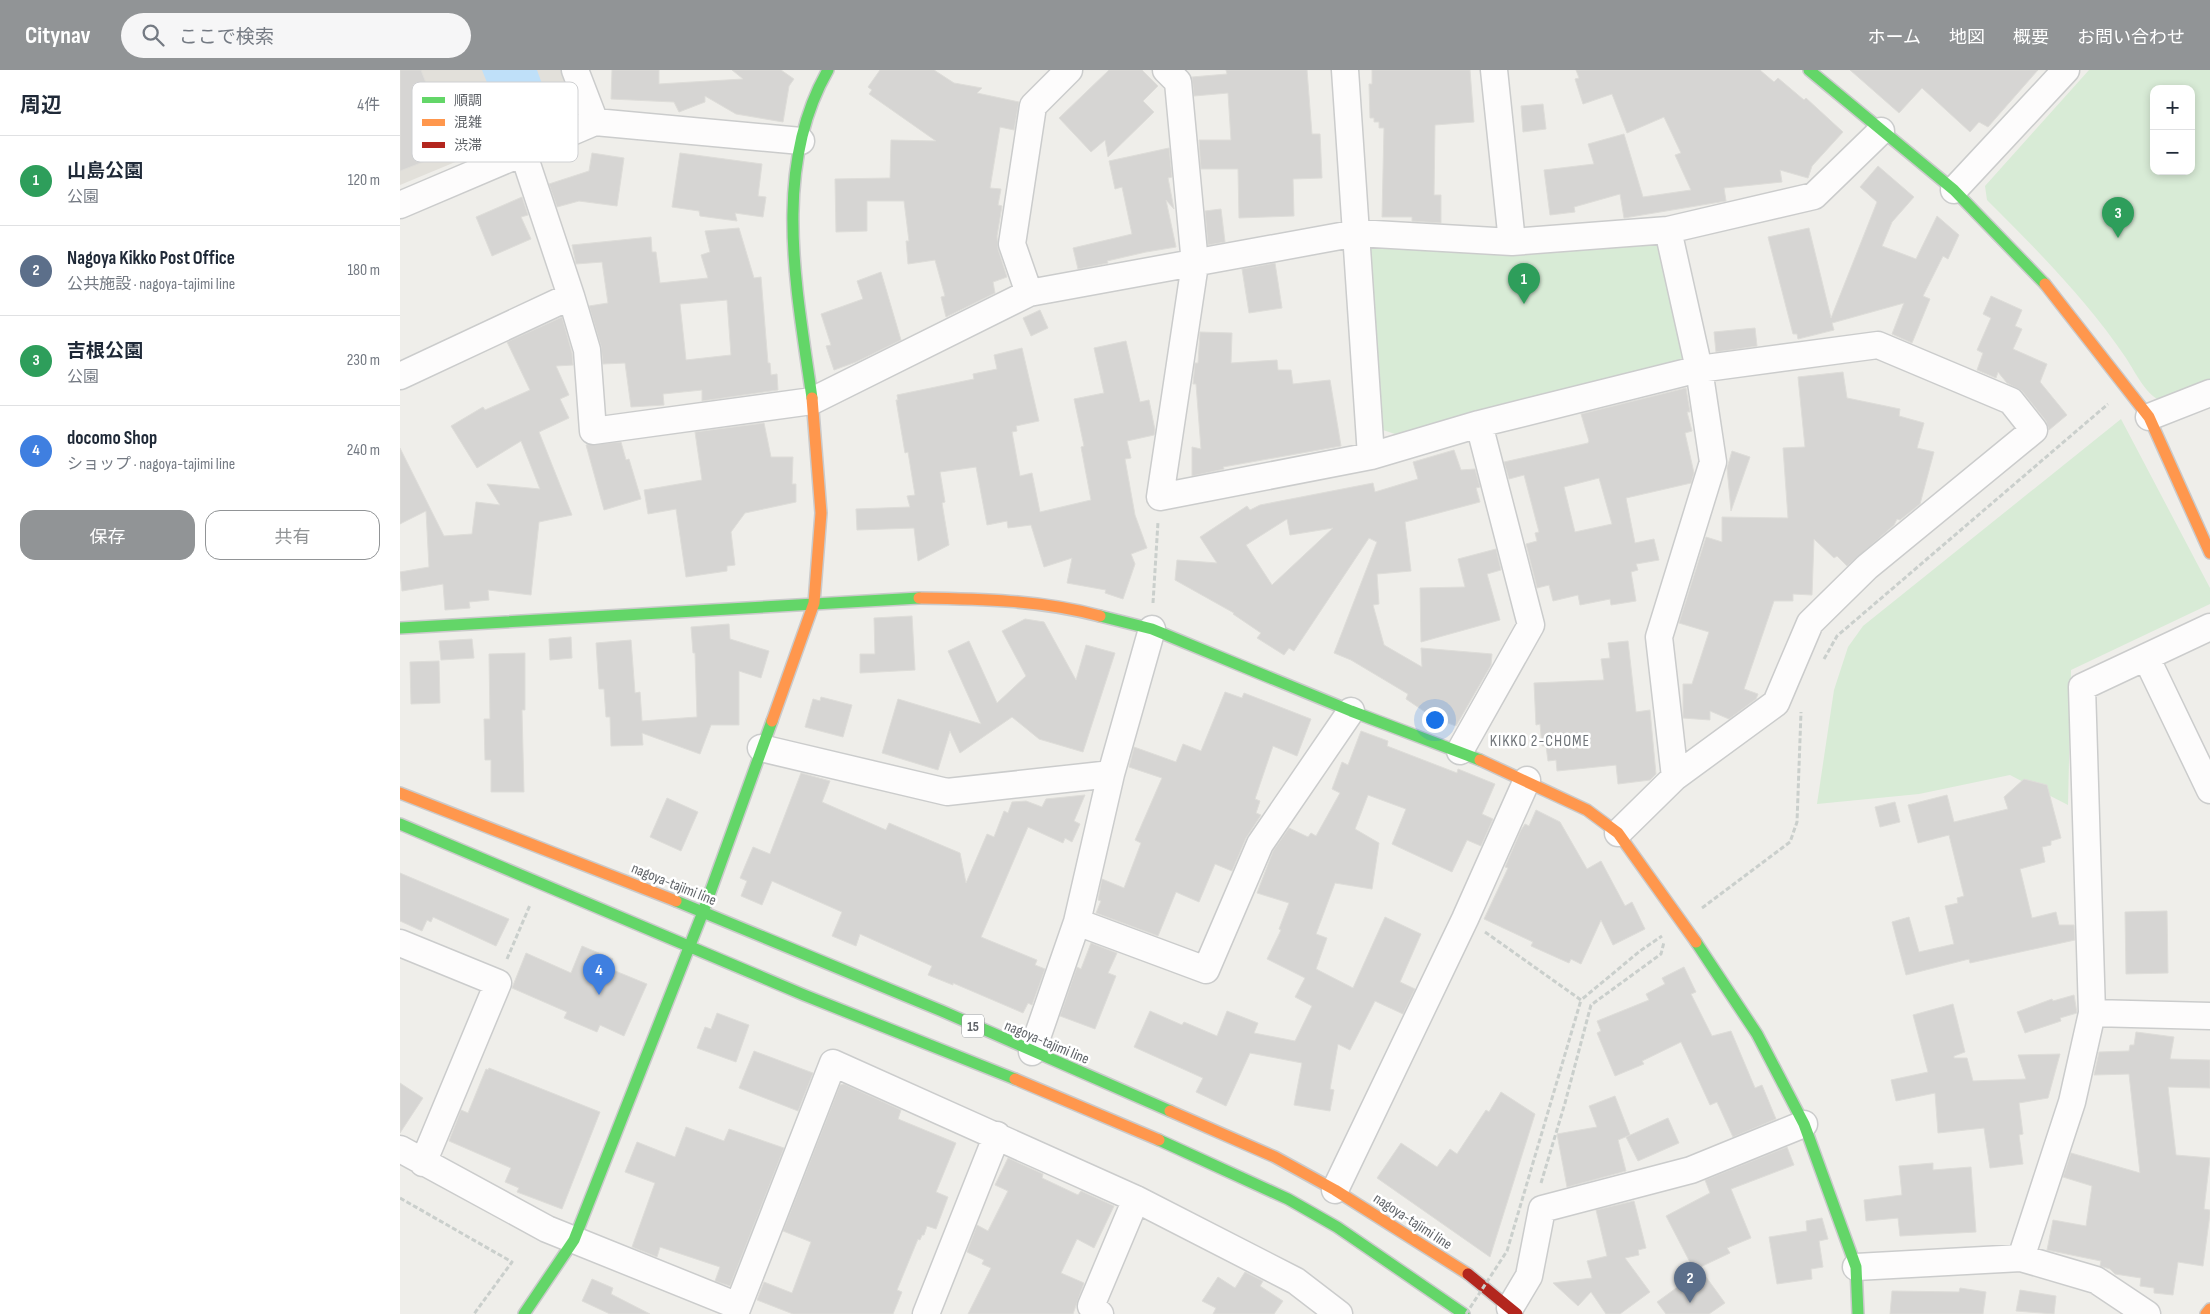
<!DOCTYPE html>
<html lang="ja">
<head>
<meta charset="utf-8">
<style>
  :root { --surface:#fff; --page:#f6f6f7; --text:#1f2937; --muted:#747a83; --line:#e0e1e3; --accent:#919496 }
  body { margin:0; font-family:"Sofia Sans Condensed","Noto Sans JP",sans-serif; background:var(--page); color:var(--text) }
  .controls { position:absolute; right:15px; top:15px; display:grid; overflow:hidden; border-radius:10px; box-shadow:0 2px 8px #0003 }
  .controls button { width:45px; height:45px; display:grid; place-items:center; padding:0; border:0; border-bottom:1px solid var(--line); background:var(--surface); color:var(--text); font:25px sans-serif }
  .you { position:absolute; left:1034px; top:649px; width:18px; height:18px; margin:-12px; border:4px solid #fff; border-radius:50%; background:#1a73e8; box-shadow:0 0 0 8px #1a73e833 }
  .badge { display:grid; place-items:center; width:32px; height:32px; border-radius:50%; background:var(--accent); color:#fff; font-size:16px; font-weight:700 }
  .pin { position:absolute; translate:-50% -41px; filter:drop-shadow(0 1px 2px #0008) }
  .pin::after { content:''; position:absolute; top:26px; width:18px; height:15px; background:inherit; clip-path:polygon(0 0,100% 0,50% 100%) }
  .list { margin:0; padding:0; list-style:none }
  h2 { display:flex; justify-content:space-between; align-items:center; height:65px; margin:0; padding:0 20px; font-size:21px }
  h2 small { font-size:16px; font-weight:400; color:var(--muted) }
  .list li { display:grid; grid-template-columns:32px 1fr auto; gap:15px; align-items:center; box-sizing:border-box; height:90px; padding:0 20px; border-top:1px solid var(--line) }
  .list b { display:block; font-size:19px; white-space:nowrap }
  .list p { margin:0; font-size:16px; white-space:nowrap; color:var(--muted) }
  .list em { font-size:16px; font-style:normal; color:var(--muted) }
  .actions { display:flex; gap:10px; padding:15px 20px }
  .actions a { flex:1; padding:11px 0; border:1px solid var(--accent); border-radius:15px; text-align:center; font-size:18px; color:var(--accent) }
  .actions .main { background:var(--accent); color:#fff }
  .icon { flex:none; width:28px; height:28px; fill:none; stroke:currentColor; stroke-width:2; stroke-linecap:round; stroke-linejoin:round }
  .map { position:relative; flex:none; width:1810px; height:1244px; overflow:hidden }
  header { display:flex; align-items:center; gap:30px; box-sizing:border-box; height:70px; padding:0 25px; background:var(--accent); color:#fff }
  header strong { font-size:24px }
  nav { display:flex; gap:28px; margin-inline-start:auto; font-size:18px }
  .search { width:350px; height:45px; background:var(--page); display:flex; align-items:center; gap:12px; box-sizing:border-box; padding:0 18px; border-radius:28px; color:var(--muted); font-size:19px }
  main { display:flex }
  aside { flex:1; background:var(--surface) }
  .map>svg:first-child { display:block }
  .education { fill:#e2e0da }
  .green { fill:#d8ebd6; fill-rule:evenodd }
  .water { fill:#bfe0f9 }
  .building { fill:#d6d5d3; stroke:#deddd9; fill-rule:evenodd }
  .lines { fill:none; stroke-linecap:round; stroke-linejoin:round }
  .street-casing { stroke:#cbcccc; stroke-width:29 }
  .fast-casing { stroke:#cacacb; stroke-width:14 }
  .slow-casing { stroke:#cacacb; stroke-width:14 }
  .jam-casing { stroke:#cacacb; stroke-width:14 }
  .path { stroke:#cacfcc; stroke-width:3; stroke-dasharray:5 2.5; stroke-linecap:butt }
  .street { stroke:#fdfcfc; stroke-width:26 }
  .fast { stroke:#63d668; stroke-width:11 }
  .slow { stroke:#ff974d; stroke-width:11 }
  .jam { stroke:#b3261e; stroke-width:11 }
  .path-bridge { stroke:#cacfcc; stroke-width:3; stroke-dasharray:5 2.5; stroke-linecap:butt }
  .labels { text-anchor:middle; stroke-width:5; stroke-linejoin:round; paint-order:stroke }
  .shield { fill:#fff; stroke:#8f9295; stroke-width:1 }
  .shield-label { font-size:14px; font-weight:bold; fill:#5f6368 }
  .street-label { font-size:15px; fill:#5f6368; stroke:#fff }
  .neighbourhood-label { font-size:16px; letter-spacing:1px; fill:#70757a; stroke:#fff }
  .key { fill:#fff; stroke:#cfd0d2; stroke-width:1 }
  .key-label { font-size:14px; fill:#5f6368 }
</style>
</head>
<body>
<header>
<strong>Citynav</strong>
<div class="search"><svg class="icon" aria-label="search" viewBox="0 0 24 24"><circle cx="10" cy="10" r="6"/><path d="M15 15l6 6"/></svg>ここで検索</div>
<nav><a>ホーム</a><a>地図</a><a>概要</a><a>お問い合わせ</a></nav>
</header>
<main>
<aside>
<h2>周辺<small>4件</small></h2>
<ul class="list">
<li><span class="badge" style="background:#2e9e5b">1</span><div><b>山島公園</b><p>公園</p></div><em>120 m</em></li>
<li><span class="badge" style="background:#5c6f8a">2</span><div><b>Nagoya Kikko Post Office</b><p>公共施設 · nagoya-tajimi line</p></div><em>180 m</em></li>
<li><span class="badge" style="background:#2e9e5b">3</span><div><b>吉根公園</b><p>公園</p></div><em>230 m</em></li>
<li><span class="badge" style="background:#3f7fe0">4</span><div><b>docomo Shop</b><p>ショップ · nagoya-tajimi line</p></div><em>240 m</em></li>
</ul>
<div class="actions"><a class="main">保存</a><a>共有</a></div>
</aside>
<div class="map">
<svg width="1810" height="1244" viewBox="0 0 1810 1244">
  <rect width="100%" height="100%" fill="#efeeea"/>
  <path class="education" d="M0,0H164L180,40L0,115Z"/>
  <path class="green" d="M1689,0H1810V317L1765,333C1746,326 1737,305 1726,288C1686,229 1637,180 1587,130L1585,116ZM1754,19H1791V101H1754Z
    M1255,165L1266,174L1285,285L1279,295L995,364L983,360L968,183L972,174Z
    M1721,349L1810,518V534L1671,600L1668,735L1610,705L1519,724L1417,734L1434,620L1448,577L1463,556Z"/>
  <path class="water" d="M82,0H137L145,22L98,40Z"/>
  <path class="building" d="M0,0H21L45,62L24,70L31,89L0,101Z
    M212,0H259V14L343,9L332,0H381L394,9L389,16L383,52L336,44L305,26V32L279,42L274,32L211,29Z
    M480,0H534L554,13L582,18L577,23L619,32L614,60L600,57L590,118L601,119L598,135L602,136L597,166L598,179L607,207L593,212L595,223L546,247L541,227L545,226L535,190L508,194L506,171H509L504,131H467V161L436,162L435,109L490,108L491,70L536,71L469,24L472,20L468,17Z
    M709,0H742L758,16L743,31L754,42L708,87L705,70L691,82L659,48Z
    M826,0H907L912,64H920L922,108L893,109L894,146L839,148L838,99H801L799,70H831L828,23L794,26L792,7L827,4Z
    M972,0H1070L1074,52L1035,55L1034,125H1041V153L1012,151V147H982L984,58H979V52H974V48H970L969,14H972Z
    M1176,0H1360L1374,12L1378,8L1404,30L1406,28L1443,62L1412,96L1408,108L1380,100L1382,112L1324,118L1326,131L1224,148L1220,124L1174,137L1175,142L1150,145L1144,100L1194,94L1188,74L1224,64L1243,127L1291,120L1275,85L1281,83L1264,47L1227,63L1212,24L1183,34L1175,9L1179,8Z
    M1450,0H1638L1588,57L1579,52L1570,62L1522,18L1499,43Z
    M1143,34L1146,59L1123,62L1121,36Z
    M769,78L772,107L768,108L774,139L766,130L776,177L746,182L707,191L708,193L678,199L673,178L732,164L722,117L715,119L709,91Z
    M192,83L224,88L217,136L179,131L157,137L149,114L189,101Z
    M280,83L362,94L358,126L366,127L363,147L335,143L337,151L300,146L299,141L272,137Z
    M1478,96L1514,127L1492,152L1482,176L1516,189L1537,146L1559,165L1548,189L1543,186L1523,226L1530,229L1512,273L1492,264L1504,233L1432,253L1434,260L1398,269L1397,264H1393L1368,167L1409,158L1431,248L1477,132L1460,117Z
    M122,127L128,145L121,147L131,169L92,186L76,147Z
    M821,139L825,172L808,175L805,141Z
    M339,158L354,208L361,207L368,293H370L371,305L377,304L378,320L302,331V320L263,324L264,335L231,337L225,293L203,294L201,276L189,236L208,233L202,192L176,194L172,175L251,167L252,182H256L260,213L308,208L301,185L310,182L305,161ZM327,230L331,285L286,290L280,234Z
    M875,193L882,238L849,243L842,199Z
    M481,202L501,270L456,292L434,300L426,276L431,275L421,244L463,229L457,211Z
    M1591,226L1622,240L1615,256L1622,259L1613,279L1647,294L1640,312L1667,345L1649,360L1646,351L1622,321L1607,313L1598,302L1596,308L1577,300L1583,283L1577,280L1591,248L1583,244Z
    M640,240L648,258L631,266L623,248Z
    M162,247L172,283L173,295L156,296L169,325L160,329L169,348L139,362L172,445L139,452L131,525L88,520L89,530L69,532L70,538L45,540L43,514L2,521L0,502L29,497L26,441L0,454V378L44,466L72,464L76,432L100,435L87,414L140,419L121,371L77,398L51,356L83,337L85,340L130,320L107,272Z
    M1355,258L1357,276L1316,282L1314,262Z
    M800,262L832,263L831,293L877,290L878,300H891L893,314L930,310L941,376L823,397L824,399L792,406V377L801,379L796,314H793L795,293H798Z
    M726,271L740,332L749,330L755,360L754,365L727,371L731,388L725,389L735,445L747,478L731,484L735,494L723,529L705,523L706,520L667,513L672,488L644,497L631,455L608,458L607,451L587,455L576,397L540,402L545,432L542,433L549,475L518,491L514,458L457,460L456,439L510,437L507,426L515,425L508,382L505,383L496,330H498L497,325L574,309L573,304L597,299L594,285L622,278L639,351L616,356L617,361L612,362L620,406L632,403L640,442L691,430L681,377L684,376L674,329L704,323L694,278Z
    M1443,302L1447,328L1500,339L1499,346L1524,353L1517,378L1534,382L1520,434L1500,450L1497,449L1494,455L1447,496L1437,486L1434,488L1414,469L1412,525L1393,524V531H1374L1344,619L1358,624L1356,629L1329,649L1310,641V650L1283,648V614H1292L1309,562L1279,553L1306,467L1322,472V447L1388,448L1383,378L1405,377L1398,307Z
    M1286,318L1290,342H1287L1292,361L1285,363L1294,403L1291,413L1226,428L1235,473L1254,469L1259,490L1236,494L1238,500L1231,502L1236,531L1211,535L1210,529L1180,535L1178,525L1153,531L1149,515L1137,518L1126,474L1137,471L1135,463L1139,462L1124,405L1109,409L1104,392L1188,373L1189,371L1181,344ZM1199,408L1212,454L1175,462L1164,417Z
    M364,353L371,387H393L392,414H396V432L345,443L331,462L335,495L327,496V501L286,507L276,439L248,444L244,420L302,410L295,362Z
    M221,372L226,390L229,389L241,429L204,440L186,375Z
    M1054,380L1061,400L1075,399L1080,417L1076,418L1080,432L1005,452L1011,501L977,504L979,534L973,535L984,575L1022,597L1021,578L1092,584L1091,595L1056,656L1034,648L1006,629L1008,624L951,590L934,583L977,472L969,468L894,581L889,578L884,585L857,568L861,563L833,544L834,543L775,510L777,490L817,493L800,467L847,436L850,440L860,435L973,413L975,422L1018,409L1013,392ZM887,449L890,465L933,458L872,515L846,475Z
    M1332,381L1350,387L1331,441L1327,398Z
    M1096,479L1101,500L1087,504L1100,550L1021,572L1020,518L1065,517L1058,489Z
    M512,546L515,600L460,603V584H475L474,548Z
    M625,549L644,552L676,610L686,575L715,583L683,682L639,669L612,647L560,683L550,661L538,700L482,683L498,629L581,654L548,581L569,571L597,633L626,606L602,561Z
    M329,554L330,569L369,581L361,608L339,601V655H311L300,684L242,663L243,675L211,676L210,647H206L204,619H199L196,573L231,570L235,623L240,622L242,651L297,647L295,583H293L291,557Z
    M171,567L172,588L150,590L149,569Z
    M72,569L74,588L41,590L39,571Z
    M1228,571L1236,642L1250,640L1256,704L1250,710L1218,714L1216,695L1157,701L1156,690L1148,691L1146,676H1142L1140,654L1136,655L1134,613L1204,610L1201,589L1210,588L1208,573Z
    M125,583V640H122L124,722H91V690H85L84,649H90L89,584Z
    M39,591L40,633L11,634L10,592Z
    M825,622L842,628L844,623L911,649L897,686L873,676L855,729L860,731L856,743L861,745L846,768L832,801L815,794L799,832L776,822L758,866L696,843L701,831L698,830L702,809L724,818L741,773L735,770L762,708L729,697L734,677L776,692L783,674L801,681Z
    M421,627L452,635L443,667L405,657L413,629L420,631Z
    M961,661L988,671L987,676L1057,703L1058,699L1095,714L1082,744L1093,749L1081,776L1067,770L1052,802L992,774L1006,739L968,725L955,759L979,773L972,819L935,813L916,864L927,868L916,899L953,918L985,847L1021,864L1000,912L1015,919L1003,944L975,931L950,980L938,974L930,1019L934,1020L930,1041L894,1035L902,993L850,983L826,1036L796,1022L803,1008L734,977L750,941L782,955L784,952L817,966L827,941L858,953L854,963L895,971L912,936L895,927L905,908L867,889L881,860L879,859L889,833L857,823L873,781L889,758L908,767L911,763L916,766L940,723L932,719L942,692L948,695Z
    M401,703L430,711L422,732L486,760L489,753L560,783L566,813L587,764L594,767L604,741L608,743L612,732L626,731L642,737L646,729L685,725L674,751L680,754L672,772L665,768L663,773L628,757L581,867L637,890L635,895L645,899L632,935L628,933L623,943L553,913V915L528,905L532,896L460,864L456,876L432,866L442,842L372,811L362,835L341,826L347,811L340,808L353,777L370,784Z
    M1624,709L1647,715L1661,768L1651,771V775L1642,777L1645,792L1620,799L1632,848L1656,842L1659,855H1674L1675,870L1570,893L1569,889L1506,905L1492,852L1509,847L1519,882L1554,874L1545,836L1558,833L1557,828L1564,826L1549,765L1518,773L1508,735L1547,725L1554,752L1608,739L1604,727Z
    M267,728L298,742L281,781L250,767Z
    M1495,732L1500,752L1480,757L1475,737Z
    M1136,740L1160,752L1187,799L1201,791L1225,836L1232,832L1245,859L1213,875L1201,850L1181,894L1171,889L1169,893L1131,876L1133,872L1084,849L1108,798L1105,797L1121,760L1125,754L1129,756Z
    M0,803L109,849L96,876L33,847L31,852L27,850L22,861L0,851Z
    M1767,841L1768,903L1726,904L1725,842Z
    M691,873L717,883L708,903L716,906L695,959L660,946L677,897L681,899Z
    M182,876L213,889L208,898L247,914L224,966L200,955L197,962L164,948L167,942L112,918L126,883L171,903Z
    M1284,897L1296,922L1291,924L1312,966L1331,961L1355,1018L1362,1015L1376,1049L1333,1067L1317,1032L1310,1035L1281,972L1242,991L1244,994L1215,1006L1197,963L1201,961L1197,951L1249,930L1246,924L1265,914L1262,908Z
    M1674,925L1677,943L1660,948L1661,951L1625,963L1617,942L1652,929L1653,931Z
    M1553,934L1565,982L1554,986V988H1567L1573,1011L1626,1009L1618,985L1660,984L1648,1028L1619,1033L1623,1064L1619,1065L1623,1094L1590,1098L1584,1058L1538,1063L1535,1023L1496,1031L1491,1010L1528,1002L1513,945Z
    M317,943L349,955L336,992L297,978L305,957L311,959Z
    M1736,962L1774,967L1770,989L1810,990V1018L1768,1017L1776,1085L1810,1088L1804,1139L1810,1140V1144L1803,1196L1778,1192L1773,1225L1754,1223V1218L1740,1216L1741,1208L1715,1204L1710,1199L1700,1196L1701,1191L1647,1180L1653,1150L1686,1156L1692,1116L1663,1107L1671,1083L1740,1103L1729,1004L1694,1005L1699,982L1729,981L1730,975H1734Z
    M354,981L413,1003L398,1041L339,1018Z
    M89,998L200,1042L162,1139L117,1122L119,1118L105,1112L111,1098L49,1071L61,1040L68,1043L86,999L88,1000Z
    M0,1013L23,1028L0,1063Z
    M444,1014L501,1040L498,1049L556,1073L536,1122L548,1127L536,1159L527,1156L524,1165H522L520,1170L518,1169L497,1220L502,1222L493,1244H393L357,1230L364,1212L392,1223L411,1172L383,1161L440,1015Z
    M1101,1022L1135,1044L1090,1187L977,1108L1001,1073L1037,1097L1050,1079L1057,1084L1086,1040L1089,1042Z
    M1215,1026L1230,1065L1218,1070L1226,1101L1167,1117L1157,1064L1197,1057L1189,1036Z
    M1268,1048L1279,1073L1238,1091L1226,1067Z
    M286,1057L324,1071L329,1059L384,1078L330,1216L315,1211L320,1197L260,1177L257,1187L232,1177L255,1113L225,1102L237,1072L275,1087Z
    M1387,1077L1394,1095L1331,1119L1351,1168L1327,1178L1330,1183L1294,1200L1266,1146L1310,1123L1305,1110Z
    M608,1088L643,1104L642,1108L678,1125L681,1121L714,1136L694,1178L677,1169L661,1203L684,1213L673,1244H568L591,1198L582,1194L584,1190L567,1182L577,1155L588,1161L608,1121L595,1115Z
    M1533,1093V1100L1571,1097L1576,1162L1500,1166L1498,1148L1466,1151L1464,1130L1502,1125L1499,1096Z
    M1234,1131L1246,1178L1238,1180L1239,1185L1225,1188L1250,1222L1220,1244H1206L1191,1222L1178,1236L1153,1213L1192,1208L1187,1191L1207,1186L1196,1140Z
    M1422,1148L1428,1169L1419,1171L1423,1197L1411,1199L1412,1209L1377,1214L1369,1167L1407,1161L1406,1151Z
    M1301,1200L1325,1233L1309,1244H1266L1257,1232Z
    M845,1202L863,1211L860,1216L883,1231L874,1244H813L816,1238L802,1231L818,1207L835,1218Z
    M192,1209L213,1218L211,1224L250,1244H210L182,1231Z
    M1560,1218L1586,1222L1583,1244H1490L1492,1221L1559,1222Z
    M1620,1220L1656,1226L1654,1244L1616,1241Z"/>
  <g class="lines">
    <defs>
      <path id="street" d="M175,0L195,52
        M766,0L778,12L795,194L760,427L971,386L1079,354L1299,299L1478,275L1611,331L1634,360L1467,497L1410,553L1376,633L1275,707L1218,763
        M945,0L971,386
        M1094,0L1112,172
        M123,82L171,226L187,280L193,361L412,331L629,223L957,163L1112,172L1268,160L1414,126L1481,61
        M1554,120L1666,0
        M0,135L195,52L401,71
        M1268,160L1299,299L1313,392L1259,567L1275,707
        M629,223L612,174L633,36L669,0
        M0,306L171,226
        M1749,347L1810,323
        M1746,587L1810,720
        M361,678L547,722L711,704
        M1060,681L1131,555L1079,354
        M677,852L806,900L860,774L951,641
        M0,873L98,913L23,1093
        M1692,943L1810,946
        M632,982L677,852L711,704L752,559
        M0,1079L147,1159L338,1236
        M935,1120L1065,849L1127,710
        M1621,1188L1672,1032L1692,943L1682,617L1810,557
        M1456,1197L1621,1188L1696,1210L1747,1244
        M1110,1238L1129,1206L1142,1139L1291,1100L1404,1054
        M335,1244L433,993L736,1129L896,1211L939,1244
        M526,1244L597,1065
        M700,1244L691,1236L736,1129"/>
      <path id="fast" d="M1409,0L1554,120L1645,214
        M412,328C397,221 371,99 428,0
        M700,546L752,559L951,641L1080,690
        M0,558L519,528
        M0,754L404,925L615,1009
        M276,831L542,941L770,1041
        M1296,872L1357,964L1404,1054L1456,1197L1458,1244
        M759,1070L888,1129L937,1157L1064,1244
        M124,1244L174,1170L303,842L372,651"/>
      <path id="slow" d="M1645,214L1749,347L1810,483
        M519,528C580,529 641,530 700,546
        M372,651L414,533L421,443L412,328
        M1080,690L1187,740L1218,763L1296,872
        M0,723L276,831
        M615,1009L759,1070
        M770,1041L875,1087L935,1120L1068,1204
        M1806,1244L1810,1239"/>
      <path id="jam" d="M1068,1204L1117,1244"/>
    </defs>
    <use href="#street" class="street-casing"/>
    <use href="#fast" class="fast-casing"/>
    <use href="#slow" class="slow-casing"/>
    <use href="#jam" class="jam-casing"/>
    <path class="path" d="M753,533L758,452
      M1424,589L1437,566L1708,334
      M1302,838L1390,772L1397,752L1401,642
      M1085,862L1181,930L1240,881L1262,866
      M107,889L130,835
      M1141,1113L1165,1033L1191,935L1261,884L1264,872
      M0,1128L112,1192L74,1244"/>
    <use href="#street" class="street"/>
    <use href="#fast" class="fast"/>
    <use href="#slow" class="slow"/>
    <use href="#jam" class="jam"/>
    <path class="path-bridge" d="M1066,1244L1107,1181L1181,930"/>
  </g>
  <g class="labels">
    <rect class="shield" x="562" y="944.5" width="22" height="23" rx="4"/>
    <g class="shield-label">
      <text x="573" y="961">15</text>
    </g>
    <g class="street-label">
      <text transform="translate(274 814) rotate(22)" y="5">nagoya-tajimi line</text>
      <text transform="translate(647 972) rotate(23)" y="5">nagoya-tajimi line</text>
      <text transform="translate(1013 1151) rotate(33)" y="5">nagoya-tajimi line</text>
    </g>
    <g class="neighbourhood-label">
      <text x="1140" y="676">KIKKO 2-CHOME</text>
    </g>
  </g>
  <rect x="12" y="12" width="166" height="80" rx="8" class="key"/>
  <rect x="22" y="27" width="23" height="6" fill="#63d668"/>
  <rect x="22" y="49" width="23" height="7" fill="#ff974d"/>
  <rect x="22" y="72" width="23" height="6" fill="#b3261e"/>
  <g class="key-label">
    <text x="54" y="35">順調</text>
    <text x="54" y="57">混雑</text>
    <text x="54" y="80">渋滞</text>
  </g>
</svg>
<div class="controls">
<button>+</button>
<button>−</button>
</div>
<div class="you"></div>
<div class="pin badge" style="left:1124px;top:234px;background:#2e9e5b">1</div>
<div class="pin badge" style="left:1290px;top:1233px;background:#5c6f8a">2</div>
<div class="pin badge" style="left:1718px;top:168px;background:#2e9e5b">3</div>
<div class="pin badge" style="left:199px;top:925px;background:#3f7fe0">4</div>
</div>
</main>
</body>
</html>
